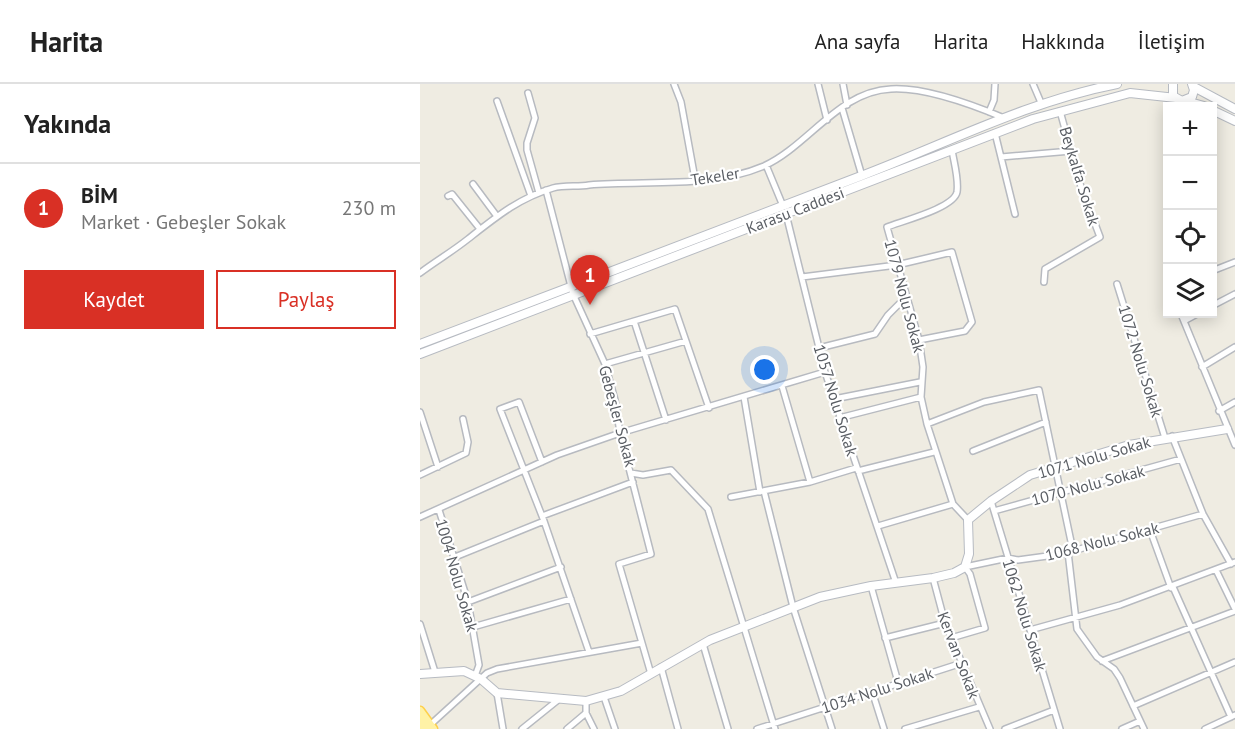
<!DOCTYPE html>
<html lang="tr">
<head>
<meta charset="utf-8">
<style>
  :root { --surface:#fff; --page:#f6f6f6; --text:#222; --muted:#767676; --line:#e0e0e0; --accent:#d93025 }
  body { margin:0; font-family:"PT Sans",sans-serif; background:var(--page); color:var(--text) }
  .controls { position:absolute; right:18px; top:18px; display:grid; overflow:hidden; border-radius:0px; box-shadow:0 3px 15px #0003 }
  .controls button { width:54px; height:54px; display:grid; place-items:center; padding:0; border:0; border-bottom:2px solid var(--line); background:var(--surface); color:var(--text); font:30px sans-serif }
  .you { position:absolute; left:345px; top:286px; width:21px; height:21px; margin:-15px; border:4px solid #fff; border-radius:50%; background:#1a73e8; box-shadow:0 0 0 9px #1a73e833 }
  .badge { display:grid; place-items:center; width:39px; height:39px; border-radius:50%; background:var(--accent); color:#fff; font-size:20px; font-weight:700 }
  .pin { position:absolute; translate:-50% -50px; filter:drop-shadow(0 2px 3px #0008) }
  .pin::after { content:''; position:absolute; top:32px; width:21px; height:18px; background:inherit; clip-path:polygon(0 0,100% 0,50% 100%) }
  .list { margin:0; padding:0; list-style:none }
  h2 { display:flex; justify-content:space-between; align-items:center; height:78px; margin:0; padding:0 24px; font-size:26px }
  h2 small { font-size:20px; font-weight:400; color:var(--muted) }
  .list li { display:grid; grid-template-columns:39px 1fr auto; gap:18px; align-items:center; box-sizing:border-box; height:90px; padding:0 24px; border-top:2px solid var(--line) }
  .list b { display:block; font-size:22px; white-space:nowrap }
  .list p { margin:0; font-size:20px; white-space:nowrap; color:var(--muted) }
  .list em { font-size:20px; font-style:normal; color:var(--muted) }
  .actions { display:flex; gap:12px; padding:18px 24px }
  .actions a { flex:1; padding:14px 0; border:2px solid var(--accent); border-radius:0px; text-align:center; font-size:21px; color:var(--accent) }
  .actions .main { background:var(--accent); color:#fff }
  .icon { flex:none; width:33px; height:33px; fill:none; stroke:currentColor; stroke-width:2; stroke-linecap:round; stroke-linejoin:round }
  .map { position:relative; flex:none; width:815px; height:645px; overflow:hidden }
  header { display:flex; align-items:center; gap:36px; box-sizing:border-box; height:84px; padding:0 30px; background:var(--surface); border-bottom:2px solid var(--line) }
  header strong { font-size:28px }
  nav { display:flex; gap:33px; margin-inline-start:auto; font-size:21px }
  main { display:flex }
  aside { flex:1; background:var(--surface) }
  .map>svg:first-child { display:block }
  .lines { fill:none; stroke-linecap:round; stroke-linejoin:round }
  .street-casing { stroke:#b7bac0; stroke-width:8 }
  .secondary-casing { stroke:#b7bbc2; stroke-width:10 }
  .primary-casing { stroke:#fed04b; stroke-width:11 }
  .street { stroke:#fff; stroke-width:5 }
  .secondary { stroke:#fff; stroke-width:8 }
  .primary { stroke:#fff2a6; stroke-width:8 }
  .labels { text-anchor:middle; stroke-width:4.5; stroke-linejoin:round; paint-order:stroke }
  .street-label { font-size:16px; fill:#5a5e64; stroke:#fff }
</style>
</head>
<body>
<header>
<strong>Harita</strong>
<nav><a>Ana sayfa</a><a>Harita</a><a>Hakkında</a><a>İletişim</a></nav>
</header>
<main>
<aside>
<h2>Yakında<small></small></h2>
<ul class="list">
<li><span class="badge">1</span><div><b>BİM</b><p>Market · Gebeşler Sokak</p></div><em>230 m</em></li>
</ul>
<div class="actions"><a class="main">Kaydet</a><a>Paylaş</a></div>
</aside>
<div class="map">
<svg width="815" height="645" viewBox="0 0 815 645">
  <rect width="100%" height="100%" fill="#efece2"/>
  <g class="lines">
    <defs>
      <path id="street" d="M254,0L261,18L275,95
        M398,0L407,36
        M423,0L427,21
        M613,0L622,21
        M108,9L115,34L107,59V66L119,109
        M77,17L111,112
        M422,24L442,92
        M569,28L574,16L575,0
        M575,49L595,130
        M532,66C534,79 539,95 537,108C534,124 482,137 467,143L499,256L503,283L501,313L507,340L533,420
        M581,73L651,67
        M346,81L363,122
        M53,100L76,131
        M126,106L153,210L185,280L195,316L200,349L231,470L199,480L231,590
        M28,112L32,110L60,145
        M366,130L405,288L476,499
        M792,187L815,178
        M0,189C16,177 33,167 48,155C76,133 99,114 133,104C144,101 158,103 169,101C226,96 290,105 344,82C388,62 419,7 471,5C504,3 553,21 584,34
        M382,193L477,181L532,168L552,238L545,247L499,256
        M624,198L625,185L680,153L661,103L640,27
        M697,200L745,354
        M792,222L815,210
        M761,230L815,361
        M214,237L246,336
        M764,237L777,230
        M170,250L255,225L289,324
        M399,264L455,250L468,231L485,214
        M185,280L266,257
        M782,283L815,263
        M362,302L390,398
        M324,313L340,408
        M414,315L500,298
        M799,327L815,318
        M0,328L18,383
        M419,334L501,313
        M507,340L564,318L619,306L653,467
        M752,352L783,430L811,480
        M553,367L626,338
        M122,378L99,318L80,325L124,437L169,568
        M438,387L514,368
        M211,389L223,391L251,386L288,425L355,645
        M0,391L46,369L48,358L43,335
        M344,407L373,523L412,645
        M311,413L390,398L436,384
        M571,417L640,645
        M19,426L48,518L59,581L55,592
        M574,427L761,375
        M122,432L213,398
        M0,433L137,371L200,349L405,288
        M458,442L533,420L548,436
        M730,446L751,504
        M648,468L657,545L677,573L694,585L700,594L724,645
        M35,473L124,437
        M796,486L815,525
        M513,494L525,539L570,645
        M451,502L478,598
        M753,503L811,633
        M48,518L141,483
        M0,540L15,588
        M53,543L151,515
        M610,546L700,521L815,478
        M465,554L525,539
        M531,554L565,544L550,490L545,483L588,474L598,476L642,470L783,430
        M283,560L308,645
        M682,577L815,527
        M241,583L258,645
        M452,607L464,645
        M77,609L83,645
        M184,613L195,645
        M166,617V629L174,645
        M713,622L815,578
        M10,641L67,589L77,585L222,559
        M102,645L138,616
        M147,645L166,629
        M337,645L542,579
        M485,645L559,623
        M585,645L634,626
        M702,645L720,637
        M785,645L815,631"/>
      <path id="secondary" d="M753,0V12L762,17L772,13L774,6L772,0
        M774,3L815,25
        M766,17L784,22
        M792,26L815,37
        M0,260C147,204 294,149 441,92C525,60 609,17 697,0
        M0,270L613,35L710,9L756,14
        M0,590L44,587L61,595L77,609L166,617L201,607L290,556L400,513L451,502L513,494L534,489L545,483L549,470L548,436L571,417L610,391L709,361L807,345"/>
      <path id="primary" d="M0,627L13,645
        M0,638L5,645"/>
    </defs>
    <use href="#street" class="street-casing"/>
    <use href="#secondary" class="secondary-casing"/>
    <use href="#primary" class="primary-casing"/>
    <use href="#street" class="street"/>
    <use href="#secondary" class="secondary"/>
    <use href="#primary" class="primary"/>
  </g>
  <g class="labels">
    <g class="street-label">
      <text transform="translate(295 92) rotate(-9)" y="6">Tekeler</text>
      <text transform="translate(660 92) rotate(73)" y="6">Beykalfa Sokak</text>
      <text transform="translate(375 126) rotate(-21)" y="6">Karasu Caddesi</text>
      <text transform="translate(485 212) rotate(75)" y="6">1079 Nolu Sokak</text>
      <text transform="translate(721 277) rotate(73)" y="6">1072 Nolu Sokak</text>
      <text transform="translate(416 316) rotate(73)" y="6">1057 Nolu Sokak</text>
      <text transform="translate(198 332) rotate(75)" y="6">Gebeşler Sokak</text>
      <text transform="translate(674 373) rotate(-16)" y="6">1071 Nolu Sokak</text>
      <text transform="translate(668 401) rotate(-15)" y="6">1070 Nolu Sokak</text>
      <text transform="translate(682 457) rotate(-14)" y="6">1068 Nolu Sokak</text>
      <text transform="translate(37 491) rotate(74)" y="6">1004 Nolu Sokak</text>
      <text transform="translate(605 531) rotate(73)" y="6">1062 Nolu Sokak</text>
      <text transform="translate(539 571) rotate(69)" y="6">Kervan Sokak</text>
      <text transform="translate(457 606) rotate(-18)" y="6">1034 Nolu Sokak</text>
    </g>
  </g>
</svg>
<div class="controls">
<button>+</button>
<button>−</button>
<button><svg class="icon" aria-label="locate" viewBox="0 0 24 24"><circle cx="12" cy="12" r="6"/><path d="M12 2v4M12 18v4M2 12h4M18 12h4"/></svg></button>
<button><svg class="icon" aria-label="layers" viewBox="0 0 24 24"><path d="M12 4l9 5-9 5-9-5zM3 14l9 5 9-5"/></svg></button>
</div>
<div class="you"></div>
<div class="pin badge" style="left:170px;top:221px">1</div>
</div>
</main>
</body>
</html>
